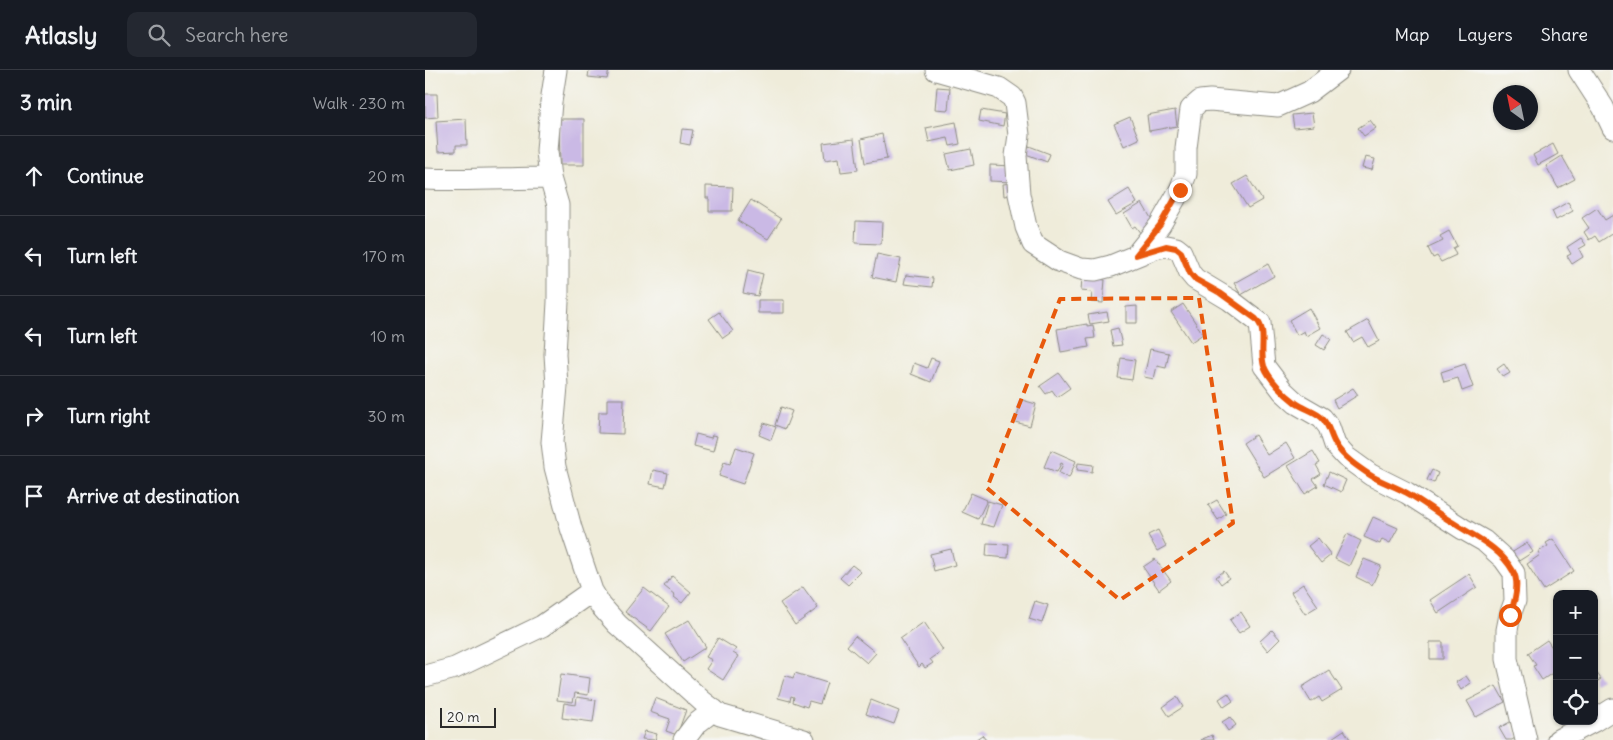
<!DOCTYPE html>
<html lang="en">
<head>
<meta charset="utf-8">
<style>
  :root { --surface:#171b24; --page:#242831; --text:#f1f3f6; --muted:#9ea1a6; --line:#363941 }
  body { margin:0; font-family:Delius,sans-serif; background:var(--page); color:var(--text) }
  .controls { position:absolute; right:15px; bottom:15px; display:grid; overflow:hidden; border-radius:10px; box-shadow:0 1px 4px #0004 }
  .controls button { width:45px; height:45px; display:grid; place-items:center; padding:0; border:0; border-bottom:1px solid var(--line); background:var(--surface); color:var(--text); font:25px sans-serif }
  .compass { position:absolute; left:1068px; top:15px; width:45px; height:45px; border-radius:50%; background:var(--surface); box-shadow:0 1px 4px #0004; rotate:327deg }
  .scale { position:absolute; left:15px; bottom:12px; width:56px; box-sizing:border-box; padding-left:5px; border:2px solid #2b2b2b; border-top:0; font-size:14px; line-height:18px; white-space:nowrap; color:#2b2b2b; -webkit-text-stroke:4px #f6f6f2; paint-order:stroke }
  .stop { position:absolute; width:15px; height:15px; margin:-11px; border:4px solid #ea580c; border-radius:50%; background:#fff }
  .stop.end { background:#ea580c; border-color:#fff; box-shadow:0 1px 5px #0008 }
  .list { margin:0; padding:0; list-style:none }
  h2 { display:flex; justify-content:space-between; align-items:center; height:65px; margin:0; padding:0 20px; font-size:21px }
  h2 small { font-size:16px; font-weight:400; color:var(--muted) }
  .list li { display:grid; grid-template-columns:32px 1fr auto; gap:15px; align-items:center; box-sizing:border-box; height:80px; padding:0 20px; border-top:1px solid var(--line) }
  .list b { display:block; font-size:19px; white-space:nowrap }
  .list em { font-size:16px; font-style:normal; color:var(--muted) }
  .icon { flex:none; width:28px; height:28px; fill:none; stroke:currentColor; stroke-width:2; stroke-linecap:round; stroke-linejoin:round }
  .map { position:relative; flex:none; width:1188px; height:670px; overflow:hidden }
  header { display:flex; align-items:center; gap:30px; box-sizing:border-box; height:70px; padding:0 25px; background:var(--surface); border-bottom:1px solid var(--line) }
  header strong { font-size:24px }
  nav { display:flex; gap:28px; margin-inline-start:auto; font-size:18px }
  .search { width:350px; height:45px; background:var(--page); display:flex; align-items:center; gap:12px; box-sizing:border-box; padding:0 18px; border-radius:10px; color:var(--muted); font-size:19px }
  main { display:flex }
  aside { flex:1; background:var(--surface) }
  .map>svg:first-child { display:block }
  .building { fill:#cab9e5 }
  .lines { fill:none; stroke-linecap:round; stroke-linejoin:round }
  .minor-casing { stroke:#8d8c82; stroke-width:23 }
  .minor { stroke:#fff; stroke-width:21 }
  .route { stroke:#ea580c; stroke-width:6 }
  .marked { fill:none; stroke:#e8590c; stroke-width:4; stroke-dasharray:10 6; stroke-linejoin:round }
</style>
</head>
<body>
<header>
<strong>Atlasly</strong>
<div class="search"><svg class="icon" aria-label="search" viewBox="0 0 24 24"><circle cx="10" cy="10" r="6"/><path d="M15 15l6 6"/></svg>Search here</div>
<nav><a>Map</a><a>Layers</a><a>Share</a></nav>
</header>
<main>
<aside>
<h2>3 min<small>Walk · 230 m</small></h2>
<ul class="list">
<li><svg class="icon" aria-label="ahead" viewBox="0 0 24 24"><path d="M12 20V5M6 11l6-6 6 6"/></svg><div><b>Continue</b></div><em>20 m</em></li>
<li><svg class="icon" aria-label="left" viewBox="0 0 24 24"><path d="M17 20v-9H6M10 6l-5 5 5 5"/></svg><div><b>Turn left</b></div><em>170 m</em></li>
<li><svg class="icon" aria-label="left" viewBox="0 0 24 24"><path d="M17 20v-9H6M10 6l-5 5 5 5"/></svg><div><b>Turn left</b></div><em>10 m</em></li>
<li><svg class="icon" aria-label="right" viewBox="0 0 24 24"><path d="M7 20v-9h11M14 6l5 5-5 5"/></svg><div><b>Turn right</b></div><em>30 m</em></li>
<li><svg class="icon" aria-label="arrive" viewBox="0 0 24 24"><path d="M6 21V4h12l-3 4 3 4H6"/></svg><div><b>Arrive at destination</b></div></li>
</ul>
</aside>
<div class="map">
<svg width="1188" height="670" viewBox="0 0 1188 670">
  <rect width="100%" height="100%" fill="#f6f6f2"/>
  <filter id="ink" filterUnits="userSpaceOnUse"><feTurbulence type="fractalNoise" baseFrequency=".02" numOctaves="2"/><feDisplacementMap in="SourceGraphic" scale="10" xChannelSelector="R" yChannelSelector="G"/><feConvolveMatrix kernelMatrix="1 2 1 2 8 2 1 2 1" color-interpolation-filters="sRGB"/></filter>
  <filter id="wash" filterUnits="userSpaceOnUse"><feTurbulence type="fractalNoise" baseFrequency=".0096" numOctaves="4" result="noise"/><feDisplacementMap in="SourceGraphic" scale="20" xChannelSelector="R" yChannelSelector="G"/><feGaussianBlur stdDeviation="1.12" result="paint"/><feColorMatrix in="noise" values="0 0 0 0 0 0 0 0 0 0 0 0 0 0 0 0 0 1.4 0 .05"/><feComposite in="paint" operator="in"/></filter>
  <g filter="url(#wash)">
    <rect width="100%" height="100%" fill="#efecda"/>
    <g id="blocks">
      <path class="building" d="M164,0H184L182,9L163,7Z
        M512,17L525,18L523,40L510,39Z
        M0,24H12L13,47L0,48Z
        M556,40L580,44L578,56L554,51Z
        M750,40L752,56L724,61L722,45Z
        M887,43L889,56L869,58L867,45Z
        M705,47L714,69L699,76L689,54Z
        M41,49L42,75H31V81L13,82L11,51Z
        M134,49H159V95H135Z
        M945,50L951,58L939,66L933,58Z
        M531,52L535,74L525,76L523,68L504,72L501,58Z
        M257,59L268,60L265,75L255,73Z
        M457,64L462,89L440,93L436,69Z
        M429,69L433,100L416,102L414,88L400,90L398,73Z
        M1128,74L1133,84L1113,95L1108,85Z
        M604,76L625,84L622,92L601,84Z
        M546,79L549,95L525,100L521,84Z
        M1137,86L1150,109L1133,118L1121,96Z
        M940,87L950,89L947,100L937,98Z
        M565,95L589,96L588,112L565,111Z
        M822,106L837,130L823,138L808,114Z
        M586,113L588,125L579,126L578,114Z
        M281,116L308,117L307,141H284V128H281Z
        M704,119L712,133L691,145L683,132Z
        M326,130L356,149L343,169L313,151Z
        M1143,132L1148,141L1131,150L1127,141Z
        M717,133L730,155L716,164L710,156L707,158L699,144Z
        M1172,138L1180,150L1188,145V163L1174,172L1170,166L1164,170L1159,162L1164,158L1157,148Z
        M431,151L457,152L456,174L430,173Z
        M1024,161L1032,176L1028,178L1031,185L1016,192L1012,186L1008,188L1003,178L1018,171L1015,166Z
        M1156,168L1161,175L1154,179L1158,187L1147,194L1142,186L1146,184L1142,177Z
        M452,184L476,189L471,212L447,207Z
        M843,194L849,206L816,225L809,213Z
        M323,200L338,204L333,226L318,223Z
        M481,205L508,208L507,217L479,214Z
        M657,207L680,210L678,233L666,232L667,222L656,221Z
        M333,230H359V243H333Z
        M758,234L778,264L766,272L746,242Z
        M712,236V253H701V237Z
        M884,238L895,258L881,266L879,261L872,265L864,250Z
        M294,242L308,261L298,268L284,249Z
        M682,242L684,251L665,254L663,245Z
        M943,250L954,271L943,277L937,267L928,272L922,262Z
        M662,254V256L668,255L670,268L662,269L664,277L636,282L632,259Z
        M693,258L697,275L688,276L685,260Z
        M898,264L906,269L899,280L891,275Z
        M725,279L744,283L741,298L732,296L729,309L719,307Z
        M506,288L514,291L506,312L486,304L489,293L502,298Z
        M696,288L710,290L707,310L693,308Z
        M1040,294L1048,317L1037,321L1033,308L1019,312L1016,302Z
        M1079,294L1085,303L1078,307L1072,299Z
        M634,303L645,318L632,327L627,320L621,324L615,316Z
        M928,318L933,325L912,338L908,330Z
        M182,329H199L198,364L173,363L174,342H182Z
        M597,330L611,334L605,356L590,352Z
        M356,337L367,341L360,359L350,355Z
        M339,353L351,357L346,370L334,365Z
        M271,364L286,368L287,365L292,366L288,381L268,376Z
        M830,365L842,385L861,373L870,388L839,407L818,373Z
        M311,377L329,383L318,414L294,406L299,392L305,394Z
        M626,380L651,391L644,408L634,403L638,394L636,393L632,402L619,397Z
        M888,381L895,393L891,395L896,404L888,409L893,416L880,424L863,396Z
        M653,393L668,395L667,402L652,400Z
        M228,400L243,403L240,417L225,414Z
        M1007,400L1013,403L1009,413L1002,410Z
        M904,402L921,410L916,422L899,414Z
        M546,423L562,430L553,449L537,442Z
        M792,430L801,444L793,450L783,435Z
        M563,431L577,435L569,457L556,454Z
        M948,447L973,458L965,473L957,469L955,474L939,467Z
        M733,460L741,476L732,481L723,465Z
        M922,464L936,471L924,496L910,489Z
        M893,468L906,485L896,493L883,476Z
        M1128,469L1149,501L1119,520L1102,494L1115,485L1113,482L1123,476L1121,473Z
        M562,473L584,474L583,488L561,486Z
        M1102,473L1108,482L1089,494L1083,485Z
        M526,479L530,495L509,501L505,484Z
        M730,489L746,511L734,520L718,497Z
        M939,489L956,496L947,515L931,507Z
        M427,495L436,502L423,515L415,508Z
        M799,501L804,508L796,514L791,507Z
        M1044,504L1052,517L1013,543L1005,530Z
        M247,506L266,522L257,533L249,527L250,525L239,516Z
        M878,514L893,536L880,544L866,522Z
        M378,517L393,538L370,555L355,533Z
        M219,518L244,537L226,561L200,542Z
        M610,531L623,535L617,553L604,549Z
        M816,542L825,556L814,563L805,550Z
        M264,550L281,577L258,592L240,564Z
        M499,552L518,580L505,589L508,593L500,598L497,594L494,597L475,569Z
        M847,560L855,569L843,581L835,571Z
        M430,566L451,583L442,593L422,576Z
        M293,568L311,579L308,583L313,586L298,610L281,599L287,590L281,587Z
        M1122,570L1132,585V600L1117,610L1108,596L1111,595L1103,583Z
        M1005,572H1018V589H1005Z
        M1169,599L1176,609L1169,613Z
        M904,600L917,620L897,632L894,627L886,632L877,617Z
        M370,603L402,613L395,634L384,631L382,637L368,632L369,627L366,626L365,631L353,628L360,605L368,608Z
        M136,604L165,608L163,625L150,623L148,632L132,630Z
        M1041,606L1046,613L1036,620L1031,612Z
        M1071,616L1080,632L1051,647L1042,631Z
        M803,623L808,631L799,637L794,629Z
        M152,627L171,630L168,652L137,648L139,633L151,635Z
        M752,627L758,637L744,646L738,637Z
        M230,628L261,640L252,665L241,661L245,649L225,642Z
        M446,630L474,641L469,654L441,644Z
        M805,647L811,655L803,661L797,652Z
        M1085,652L1093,666L1087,670H1081L1074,658Z
        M919,660L925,669L904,670Z
        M220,661L232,664L230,670L217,669Z
        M557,665L561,670H550Z
        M787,665L789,670H775Z"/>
    </g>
  </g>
  <g filter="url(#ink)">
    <use href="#blocks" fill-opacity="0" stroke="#8d8c82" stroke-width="1"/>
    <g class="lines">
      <defs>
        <path id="minor" d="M131,0L126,32L122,81L125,108L133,135V232L130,284L132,316L127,372L130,397L146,458L167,521L176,536L192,554L277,631L295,645L379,670
          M511,0L574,18L587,27L590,33L594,65L591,86L594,124L601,157L608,174L634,191L656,199L670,200L686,196L730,178L741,176L751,178L756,182L765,203L770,209L805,230L835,253L839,296L858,321L871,333L897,348L904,357L910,375L921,387L946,405L982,423L1038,459L1059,471L1079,489L1089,503L1090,531L1085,545L1082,560V589L1101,670
          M1154,0L1178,37L1188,58
          M0,109C42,111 84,108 125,108
          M711,185L735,155L755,120L761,104V78L766,39L775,31L785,30L853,36L884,22L913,0
          M0,606L30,598L117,556L167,521
          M1169,651L1188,639
          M259,670L271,654L289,640
          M1133,670L1169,651"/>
      </defs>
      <use href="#minor" class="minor-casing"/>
      <use href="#minor" class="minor"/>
    </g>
  </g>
  <g class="lines" filter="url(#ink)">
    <path class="route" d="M755,120L735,155L711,185L741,176L751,178L756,182L765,203L770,209L795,223L831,249C843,261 834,280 839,296C844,309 859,324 871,333C879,339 890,341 897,348C905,356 905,366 911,375C918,387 933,397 945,405C956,412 970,416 982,423C998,432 1012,443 1027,452C1048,466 1075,477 1088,501C1095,513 1089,534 1085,545"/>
  </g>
  <path class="marked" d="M774,228L808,453L695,530L562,418L635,229Z"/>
</svg>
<div class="controls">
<button>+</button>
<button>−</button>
<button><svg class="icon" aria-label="locate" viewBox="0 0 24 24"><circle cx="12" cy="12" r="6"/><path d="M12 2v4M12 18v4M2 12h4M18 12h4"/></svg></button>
</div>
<svg class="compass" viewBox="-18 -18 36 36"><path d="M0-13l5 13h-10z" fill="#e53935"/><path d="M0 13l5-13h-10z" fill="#9ea1a6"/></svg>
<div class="scale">20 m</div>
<div class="stop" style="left:1085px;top:545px"></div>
<div class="stop end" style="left:755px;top:120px"></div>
</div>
</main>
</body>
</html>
